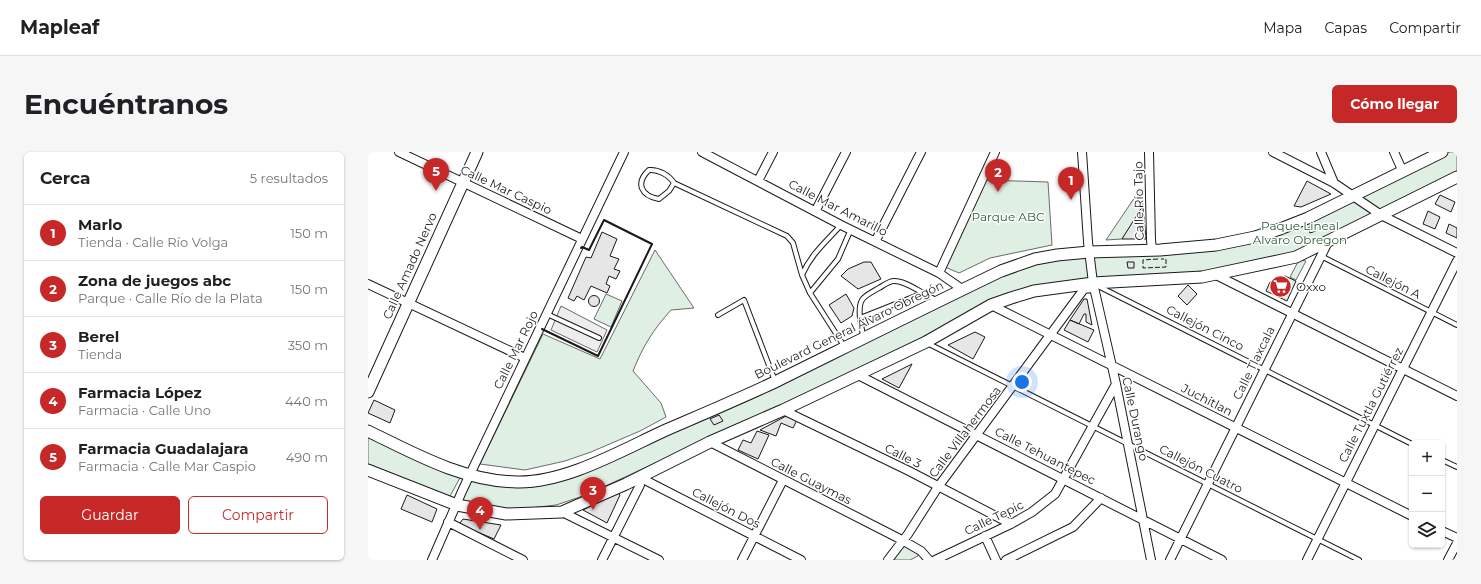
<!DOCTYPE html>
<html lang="es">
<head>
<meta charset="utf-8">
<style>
  :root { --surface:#fff; --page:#f6f6f6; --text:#202124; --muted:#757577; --line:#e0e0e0; --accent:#c62828 }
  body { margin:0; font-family:Montserrat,sans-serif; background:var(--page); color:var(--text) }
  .controls { position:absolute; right:12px; bottom:12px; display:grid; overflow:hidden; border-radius:6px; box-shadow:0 1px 3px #0004 }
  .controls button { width:36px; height:36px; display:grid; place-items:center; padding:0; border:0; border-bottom:1px solid var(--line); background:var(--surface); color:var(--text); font:20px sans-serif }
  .you { position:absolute; left:654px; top:230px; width:14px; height:14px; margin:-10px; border:3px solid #fff; border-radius:50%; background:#1a73e8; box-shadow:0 0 0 6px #1a73e833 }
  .badge { display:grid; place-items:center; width:26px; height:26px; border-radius:50%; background:var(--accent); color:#fff; font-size:13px; font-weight:700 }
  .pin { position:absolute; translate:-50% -33px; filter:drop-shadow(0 1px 2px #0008) }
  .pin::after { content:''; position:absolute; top:21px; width:14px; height:12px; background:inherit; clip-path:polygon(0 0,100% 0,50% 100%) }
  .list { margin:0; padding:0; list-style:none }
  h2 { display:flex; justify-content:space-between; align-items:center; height:52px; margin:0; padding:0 16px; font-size:17px }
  h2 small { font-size:13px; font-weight:400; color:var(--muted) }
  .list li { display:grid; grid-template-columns:26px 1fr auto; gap:12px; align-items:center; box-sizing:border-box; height:56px; padding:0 16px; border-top:1px solid var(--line) }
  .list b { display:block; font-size:15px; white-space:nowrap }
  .list p { margin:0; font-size:13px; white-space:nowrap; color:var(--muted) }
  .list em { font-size:13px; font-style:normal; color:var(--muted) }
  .actions { display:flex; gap:8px; padding:12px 16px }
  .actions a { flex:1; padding:9px 0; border:1px solid var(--accent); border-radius:6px; text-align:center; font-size:14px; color:var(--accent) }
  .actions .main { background:var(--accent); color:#fff }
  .icon { flex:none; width:22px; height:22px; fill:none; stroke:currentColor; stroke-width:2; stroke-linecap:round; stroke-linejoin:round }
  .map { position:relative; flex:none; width:1089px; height:408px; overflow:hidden; border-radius:6px }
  header { display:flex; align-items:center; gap:24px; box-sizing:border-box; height:56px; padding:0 20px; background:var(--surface); border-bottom:1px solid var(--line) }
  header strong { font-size:19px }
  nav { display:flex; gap:22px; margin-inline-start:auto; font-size:14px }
  .intro { display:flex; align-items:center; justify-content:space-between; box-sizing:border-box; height:96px; padding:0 24px }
  h1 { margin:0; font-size:28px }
  .button { padding:10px 18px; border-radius:6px; background:var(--accent); color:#fff; font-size:14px; font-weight:700 }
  main { display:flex; gap:24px; padding:0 24px }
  aside { flex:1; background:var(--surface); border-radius:6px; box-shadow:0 1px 3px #0004 }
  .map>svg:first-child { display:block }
  .green { fill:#e0efe3; stroke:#6a6a6a }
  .parking { fill:#ededed; stroke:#6a6a6a }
  .building { fill:#e6e6e6; stroke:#1a1a1a }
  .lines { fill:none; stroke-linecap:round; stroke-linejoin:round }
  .lane-casing { stroke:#1a1a1a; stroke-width:6 }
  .street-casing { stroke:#1a1a1a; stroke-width:10 }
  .secondary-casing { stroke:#1a1a1a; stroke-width:13 }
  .lane { stroke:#fff; stroke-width:4 }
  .street { stroke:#fff; stroke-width:8 }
  .secondary { stroke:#fff; stroke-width:11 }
  .fence { stroke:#1a1a1a; stroke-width:1; stroke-dasharray:5 2; stroke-linecap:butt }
  .wall { stroke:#1a1a1a; stroke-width:2 }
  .labels { text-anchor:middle; stroke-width:3; stroke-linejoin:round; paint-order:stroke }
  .street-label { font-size:12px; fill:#1a1a1a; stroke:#fff }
  .park-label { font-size:12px; fill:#2b5a34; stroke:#fff }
  .poi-label { font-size:12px; fill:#1a1a1a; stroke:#fff; text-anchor:start }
</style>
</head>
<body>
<header>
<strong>Mapleaf</strong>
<nav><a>Mapa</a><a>Capas</a><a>Compartir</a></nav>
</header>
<div class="intro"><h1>Encuéntranos</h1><a class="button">Cómo llegar</a></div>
<main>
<aside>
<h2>Cerca<small>5 resultados</small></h2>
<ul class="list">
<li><span class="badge">1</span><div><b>Marlo</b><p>Tienda · Calle Río Volga</p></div><em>150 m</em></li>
<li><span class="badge">2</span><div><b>Zona de juegos abc</b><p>Parque · Calle Río de la Plata</p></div><em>150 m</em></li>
<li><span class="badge">3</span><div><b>Berel</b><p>Tienda</p></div><em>350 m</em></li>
<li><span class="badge">4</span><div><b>Farmacia López</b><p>Farmacia · Calle Uno</p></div><em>440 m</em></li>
<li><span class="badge">5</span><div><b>Farmacia Guadalajara</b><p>Farmacia · Calle Mar Caspio</p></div><em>490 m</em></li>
</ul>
<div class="actions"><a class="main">Guardar</a><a>Compartir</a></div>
</aside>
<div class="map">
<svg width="1089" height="408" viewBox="0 0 1089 408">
  <rect width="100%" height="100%" fill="#fff"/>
  <path class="green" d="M1068,0H1089V22L939,96L878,116L636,145L473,225L218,343L188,353L154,357L125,356L87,347L99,324L149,331L240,306L628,116L776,95L844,89L895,78L960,52Z
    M617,28L680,30L684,93L622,106L591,121L577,115Z
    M773,36L775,56L754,87L738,88Z
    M287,98L326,156L303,158C285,178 275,194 265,219L293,251L298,265L272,279L223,300L197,309L157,318L112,312L175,182L232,207Z
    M931,108L938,109L928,128L922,125Z
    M238,142L254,149L243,175L226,167Z
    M0,280L94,322L81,346L0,312Z
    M536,393L550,401V404L542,408H524Z"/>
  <path class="parking" d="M193,154L239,178L229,200L183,178Z"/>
  <path class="building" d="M939,29L963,42L933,55L926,54Z
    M1072,43L1087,50L1083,60L1067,52Z
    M774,55L775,56L778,87H754Z
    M1060,59L1072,65L1067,77L1055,72Z
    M1081,72L1089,76V86L1078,81Z
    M946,73L948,79L942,81L940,76Z
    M234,80L249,87L242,104L251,107L246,117L252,119L248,127L241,124L238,132L242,134L239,141L223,134L216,148L209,144L206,149L200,146L218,105L223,106Z
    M496,110H503L513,127L490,137L473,124L480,117Z
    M759,110H766V116H760Z
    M917,124L928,129L919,149L898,139L902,130Z
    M820,133L829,142L819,153L810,144Z
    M478,142L486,156L484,164L473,171L461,153Z
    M220.5 149a5.5 5.5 0 1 1 11 0a5.5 5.5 0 1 1-11 0Z
    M716,147H719L724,173L718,170V162H716L711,172L702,168Z
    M702,168L726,178L720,190L696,178Z
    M607,180L617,185L605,207L580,193Z
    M544,212L531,236L514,227Z
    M6,248L27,258L22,271L0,261Z
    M351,263L355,269L346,273L342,267Z
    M420,263L429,268L425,276L413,271L408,284L392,278Z
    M389,279L401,283L390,307L370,298L375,288L383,291Z
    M250,341L252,343L239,371L215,358Z
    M39,343L69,357L64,370L33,357Z
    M95,367L133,373L126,387L93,373L92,371Z"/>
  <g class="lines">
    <defs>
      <path id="lane" d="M306,31L301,39L291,47C273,44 267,31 281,18C290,17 301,23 306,31L419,84L425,91L434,123
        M473,73C458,90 443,102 434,123L442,141L476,194
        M953,104L1089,173
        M732,135L1044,292
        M442,141L470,107L483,77
        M179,162L231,186
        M350,163L376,148L407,229
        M492,166C490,146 495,145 511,136C516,133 521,129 526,129C536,129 546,136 555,141
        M495,184L492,166L555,141L568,148
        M559,191L991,408
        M1074,308L1089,315"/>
      <path id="street" d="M31,0L214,87
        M334,0L473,73L571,121L594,137
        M714,0L720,90L725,131L748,232L783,408
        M781,0L783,88L784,98
        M905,0L966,31L1013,63L1089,101
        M953,0L966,31
        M1026,0L1035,20
        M390,29L405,0
        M448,58L478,0
        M508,88L553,0
        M571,121L627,0
        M846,122L1089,244
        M0,132L157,206
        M623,153L1044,364
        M490,223L854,408
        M415,258L541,319L643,372
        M342,290L534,388L553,399L561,408
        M271,325L433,408
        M194,360L291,408
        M80,370L155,408
        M1074,379L1089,386
        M617,384L628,408
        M64,408L95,337L256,0
        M234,408L272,333L271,325
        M374,408L415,328
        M520,408L540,382L570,335L716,137L724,136
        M567,408L643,372L664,360L687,342L748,232
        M638,408L705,375L733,346
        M802,408L960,90
        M939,408L1089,109
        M1080,408L1089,391"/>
      <path id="secondary" d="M0,240L109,0
        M0,279C47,302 95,329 149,330C198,331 254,298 298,278C335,262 373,246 409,229C484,192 558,155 633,119L667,107L689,103L721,100L792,98L848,93L887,85L912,77L940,66L1074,0
        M0,318L89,353L138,362L194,360L258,332L342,290L415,258L558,190L623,153L643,146L666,139L725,131L834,125L928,105L1089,25"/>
    </defs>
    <use href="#lane" class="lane-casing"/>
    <use href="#street" class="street-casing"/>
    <use href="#secondary" class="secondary-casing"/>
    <use href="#lane" class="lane"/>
    <use href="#street" class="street"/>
    <use href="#secondary" class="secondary"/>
    <path class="fence" d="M790,107L775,108V116L798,115V107H793"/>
    <path class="wall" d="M174,177L230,204L284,92L236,68L221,98L214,95L213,96"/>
  </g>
  <defs>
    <symbol id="supermarket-disc" viewBox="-11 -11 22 22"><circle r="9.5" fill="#c62828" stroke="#fff"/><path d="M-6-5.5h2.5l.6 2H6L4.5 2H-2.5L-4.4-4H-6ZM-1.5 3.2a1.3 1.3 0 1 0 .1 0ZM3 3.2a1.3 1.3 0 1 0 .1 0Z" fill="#fff"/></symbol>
  </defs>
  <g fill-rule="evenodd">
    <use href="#supermarket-disc" x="900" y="122" width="25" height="25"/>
  </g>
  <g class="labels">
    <g class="street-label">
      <text transform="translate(138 38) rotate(25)" y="4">Calle Mar Caspio</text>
      <text transform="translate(771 49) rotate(-91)" y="4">Calle Río Tajo</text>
      <text transform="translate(470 56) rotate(27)" y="4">Calle Mar Amarillo</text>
      <text transform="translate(42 114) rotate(-66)" y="4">Calle Amado Nervo</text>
      <text transform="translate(1025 130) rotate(27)" y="4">Callejón A</text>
      <text transform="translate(837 176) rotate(27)" y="4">Callejón Cinco</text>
      <text transform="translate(481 178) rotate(-26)" y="4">Boulevard General Álvaro Obregón</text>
      <text transform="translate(148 198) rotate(-64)" y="4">Calle Mar Rojo</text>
      <text transform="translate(886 211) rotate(-64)" y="4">Calle Tlaxcala</text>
      <text transform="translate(839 248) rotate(27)" y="4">Juchitlan</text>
      <text transform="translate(1003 253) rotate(-63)" y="4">Calle Tuxtla Gutiérrez</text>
      <text transform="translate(767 267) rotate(78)" y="4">Calle Durango</text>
      <text transform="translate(597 280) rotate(-53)" y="4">Calle Villahermosa</text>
      <text transform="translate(535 304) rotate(27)" y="4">Calle 3</text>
      <text transform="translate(677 304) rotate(27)" y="4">Calle Tehuantepec</text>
      <text transform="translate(833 317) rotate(27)" y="4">Callejón Cuatro</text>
      <text transform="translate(443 329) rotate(27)" y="4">Calle Guaymas</text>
      <text transform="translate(358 356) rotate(27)" y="4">Callejón Dos</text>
      <text transform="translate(626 366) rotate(-26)" y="4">Calle Tepic</text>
    </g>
    <g class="park-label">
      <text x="640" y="69">Parque ABC</text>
      <text x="932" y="78">Paque Lineal<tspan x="932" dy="14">Alvaro Obregon</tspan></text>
    </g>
    <g class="poi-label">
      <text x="928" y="139">Oxxo</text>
    </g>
  </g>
</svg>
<div class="controls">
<button>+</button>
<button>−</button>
<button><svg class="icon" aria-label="layers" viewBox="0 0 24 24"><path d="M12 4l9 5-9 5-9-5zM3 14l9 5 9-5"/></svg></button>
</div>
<div class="you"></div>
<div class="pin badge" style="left:703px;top:48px">1</div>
<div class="pin badge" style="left:630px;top:40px">2</div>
<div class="pin badge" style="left:225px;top:358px">3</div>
<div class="pin badge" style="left:112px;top:378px">4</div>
<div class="pin badge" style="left:68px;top:39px">5</div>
</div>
</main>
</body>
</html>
